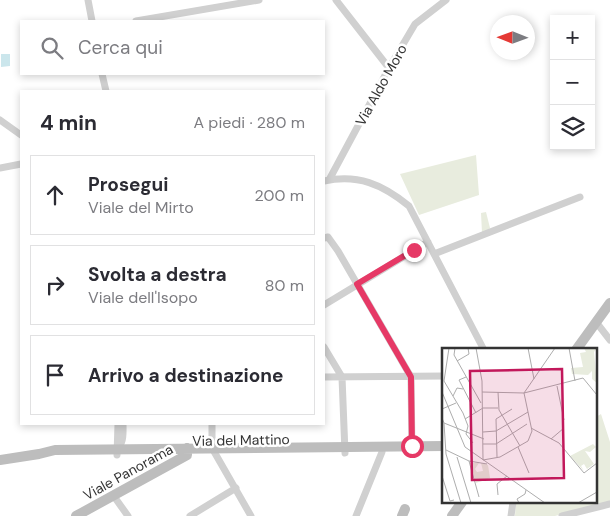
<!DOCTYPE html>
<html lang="it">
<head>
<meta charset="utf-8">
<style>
  :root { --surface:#fff; --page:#f7f7f7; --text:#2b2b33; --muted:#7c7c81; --line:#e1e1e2 }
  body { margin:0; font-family:"DM Sans",sans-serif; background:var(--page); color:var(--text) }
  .controls { position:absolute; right:15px; top:15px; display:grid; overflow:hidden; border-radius:0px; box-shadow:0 2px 8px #0003 }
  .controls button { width:45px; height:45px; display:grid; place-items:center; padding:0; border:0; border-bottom:1px solid var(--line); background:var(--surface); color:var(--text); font:25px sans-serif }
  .compass { position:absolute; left:490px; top:15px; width:45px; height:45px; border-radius:50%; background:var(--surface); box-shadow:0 2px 8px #0003; rotate:271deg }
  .stop { position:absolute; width:15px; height:15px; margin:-11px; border:4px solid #e63966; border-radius:50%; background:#fff }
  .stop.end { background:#e63966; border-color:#fff; box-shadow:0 1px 5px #0008 }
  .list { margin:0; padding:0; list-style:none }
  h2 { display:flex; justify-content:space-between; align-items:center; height:65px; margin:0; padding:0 20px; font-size:21px }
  h2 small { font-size:16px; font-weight:400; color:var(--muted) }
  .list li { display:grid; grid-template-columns:32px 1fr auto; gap:15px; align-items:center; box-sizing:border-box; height:80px; margin:0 10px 10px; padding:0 10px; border:1px solid var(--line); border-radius:0px }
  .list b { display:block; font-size:19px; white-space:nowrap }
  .list p { margin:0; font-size:16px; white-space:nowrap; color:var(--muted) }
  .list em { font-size:16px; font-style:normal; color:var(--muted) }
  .icon { flex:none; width:28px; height:28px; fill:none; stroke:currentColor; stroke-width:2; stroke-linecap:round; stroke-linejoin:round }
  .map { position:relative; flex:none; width:610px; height:516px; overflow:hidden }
  .search { position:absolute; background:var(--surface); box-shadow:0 2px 8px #0003; left:20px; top:20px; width:305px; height:55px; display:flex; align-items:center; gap:12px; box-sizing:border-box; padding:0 18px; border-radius:0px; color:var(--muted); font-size:19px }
  .panel { position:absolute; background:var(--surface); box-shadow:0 2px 8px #0003; left:20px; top:90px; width:305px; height:335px; border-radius:0px }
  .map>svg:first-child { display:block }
  .green { fill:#e8ecde }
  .water { fill:#cbe6ec }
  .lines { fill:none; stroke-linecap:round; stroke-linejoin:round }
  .street { stroke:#d0d0d0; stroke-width:7 }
  .secondary { stroke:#bdbdbd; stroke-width:10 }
  .route { stroke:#e63966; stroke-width:6 }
  .labels { text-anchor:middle; stroke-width:5; stroke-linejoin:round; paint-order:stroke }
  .street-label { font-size:14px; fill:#333; stroke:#fff }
  .inset-road { fill:none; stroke:#adadad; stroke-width:1 }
  .view { fill:#c2185b; fill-opacity:0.15; stroke:#c2185b; stroke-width:2.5 }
  .inset-edge { fill:none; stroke:#333; stroke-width:2.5 }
</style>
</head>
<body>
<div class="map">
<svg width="610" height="516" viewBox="0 0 610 516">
  <rect width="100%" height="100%" fill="#fff"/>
  <path class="green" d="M476,155L479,195L419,215L400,174Z
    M486,212L490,228L489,230L482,233L481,213Z
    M601,414L610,442V502L555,516H515L516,502H596V417Z"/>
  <path class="water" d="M1,54H10V66L1,67Z"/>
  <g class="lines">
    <path class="street" d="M88,0L92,21
      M336,0L389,68
      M136,21L259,0
      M102,74L106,91
      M0,120L21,135
      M0,168L21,164
      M329,180L389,68L415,24L446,0
      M324,181C358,174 382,184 409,206L484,350
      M324,238L328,237L338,251L411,377L412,452
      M434,254L580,197
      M324,305L428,242
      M596,322L610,340
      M324,347L342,377L345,453
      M324,377L444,376
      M212,424V448L251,516
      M119,447C124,441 123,431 123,424
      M117,455L118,424
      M113,495L128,516
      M190,516L236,488
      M356,516L382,452V447
      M511,516L513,502
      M562,516L610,504"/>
    <path class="secondary" d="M576,350L610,303
      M0,460L39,454L55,450L444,446
      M76,516L187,455V448
      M402,516L405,509
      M452,516L462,502"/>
  </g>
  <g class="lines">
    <path class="route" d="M412,446L411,377L357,284L414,250"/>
  </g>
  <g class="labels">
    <g class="street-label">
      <text transform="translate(381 85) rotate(-61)" y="5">Via Aldo Moro</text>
      <text transform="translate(241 440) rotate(-1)" y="5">Via del Mattino</text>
      <text transform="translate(128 472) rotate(-29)" y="5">Viale Panorama</text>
    </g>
  </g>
  <g transform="translate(442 348)">
    <rect width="155" height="155" fill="#fff"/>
    <path d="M142,0H155L152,4L155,35L150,31V23L146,27L130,26L129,20L141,19L138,5L144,4ZM151,96L154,99L148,104L143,103L152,116L145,121L142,116L139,118L142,123L128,108ZM28,115H37L33,121L35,124L41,123L39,115L46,117L48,130L34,135Z" fill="#e8ecde"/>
    <path class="inset-road" d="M7,0L2,33L21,65L26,78L24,86L31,95M13,0L12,7L39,55M34,0L40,33L41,112M86,0L92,31M127,0L133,33M15,13L27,6L26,0M24,29L17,32L34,65M115,38L122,72M0,44L23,99L103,155M40,44L82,45L141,30L155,47M56,44L57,62L78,98M82,45L113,0M11,48L15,40L21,41M0,61L14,55M0,70L2,75L42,91M23,71L41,60H56M2,75L4,106L19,155M89,80L117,95L142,125L155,115M41,84L54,83L86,64M109,91L122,80M41,96H54L85,76M76,99L87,125M4,102L27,113L45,116M15,109L29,155M55,109L54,71L70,61M41,112L58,109L86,93L90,83L82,45M27,113L37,149M0,128L8,153L12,152M56,147L55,136L65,128M77,155L75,151L83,146L84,142M136,155L155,144"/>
    <path class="view" d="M120,21L122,130L30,132L28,23Z"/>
    <rect width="155" height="155" class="inset-edge"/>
  </g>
</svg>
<div class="controls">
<button>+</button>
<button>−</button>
<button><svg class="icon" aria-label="layers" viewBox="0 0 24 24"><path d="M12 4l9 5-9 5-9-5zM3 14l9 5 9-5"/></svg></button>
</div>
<svg class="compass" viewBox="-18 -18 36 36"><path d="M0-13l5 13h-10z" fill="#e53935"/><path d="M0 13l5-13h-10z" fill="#7c7c81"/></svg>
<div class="stop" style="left:412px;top:446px"></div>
<div class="stop end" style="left:414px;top:250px"></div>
<div class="search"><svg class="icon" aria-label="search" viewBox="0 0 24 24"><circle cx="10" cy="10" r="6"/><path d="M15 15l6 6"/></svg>Cerca qui</div>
<section class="panel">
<h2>4 min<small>A piedi · 280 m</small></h2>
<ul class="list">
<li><svg class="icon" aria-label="ahead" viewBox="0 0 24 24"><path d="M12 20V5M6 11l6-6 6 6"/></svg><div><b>Prosegui</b><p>Viale del Mirto</p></div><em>200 m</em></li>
<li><svg class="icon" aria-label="right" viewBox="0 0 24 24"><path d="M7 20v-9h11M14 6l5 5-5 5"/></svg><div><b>Svolta a destra</b><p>Viale dell'Isopo</p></div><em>80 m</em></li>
<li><svg class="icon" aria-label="arrive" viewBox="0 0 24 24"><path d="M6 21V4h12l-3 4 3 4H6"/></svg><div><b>Arrivo a destinazione</b></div></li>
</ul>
</section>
</div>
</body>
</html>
